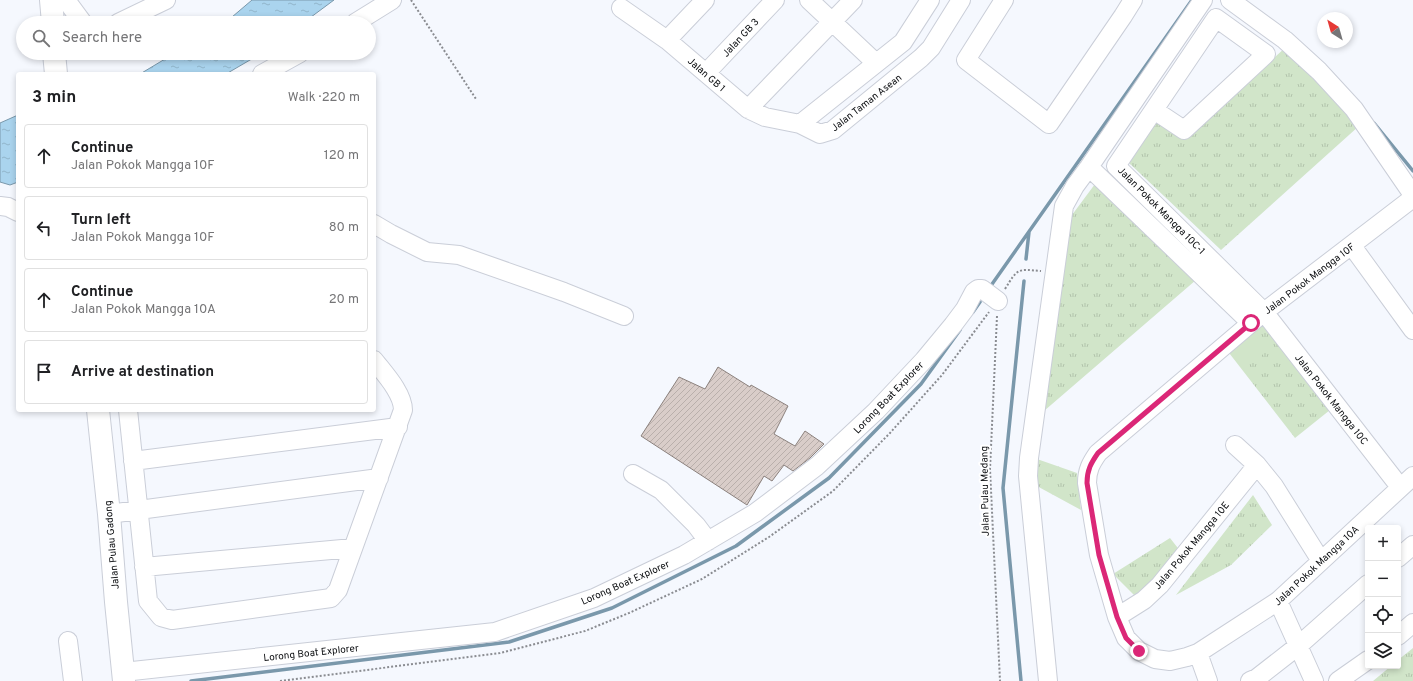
<!DOCTYPE html>
<html lang="en">
<head>
<meta charset="utf-8">
<style>
  :root { --surface:#fff; --page:#f6f6f6; --text:#202124; --muted:#757577; --line:#e0e0e0 }
  body { margin:0; font-family:Overpass,sans-serif; background:var(--page); color:var(--text) }
  .controls { position:absolute; right:12px; bottom:12px; display:grid; overflow:hidden; border-radius:4px; box-shadow:0 2px 6px #0003 }
  .controls button { width:36px; height:36px; display:grid; place-items:center; padding:0; border:0; border-bottom:1px solid var(--line); background:var(--surface); color:var(--text); font:20px sans-serif }
  .compass { position:absolute; left:1317px; top:12px; width:36px; height:36px; border-radius:50%; background:var(--surface); box-shadow:0 2px 6px #0003; rotate:323deg }
  .stop { position:absolute; width:12px; height:12px; margin:-9px; border:3px solid #db2777; border-radius:50%; background:#fff }
  .stop.end { background:#db2777; border-color:#fff; box-shadow:0 1px 4px #0008 }
  .list { margin:0; padding:0; list-style:none }
  h2 { display:flex; justify-content:space-between; align-items:center; height:52px; margin:0; padding:0 16px; font-size:17px }
  h2 small { font-size:13px; font-weight:400; color:var(--muted) }
  .list li { display:grid; grid-template-columns:26px 1fr auto; gap:12px; align-items:center; box-sizing:border-box; height:64px; margin:0 8px 8px; padding:0 8px; border:1px solid var(--line); border-radius:4px }
  .list b { display:block; font-size:15px; white-space:nowrap }
  .list p { margin:0; font-size:13px; white-space:nowrap; color:var(--muted) }
  .list em { font-size:13px; font-style:normal; color:var(--muted) }
  .icon { flex:none; width:22px; height:22px; fill:none; stroke:currentColor; stroke-width:2; stroke-linecap:round; stroke-linejoin:round }
  .map { position:relative; flex:none; width:1413px; height:681px; overflow:hidden }
  .search { position:absolute; background:var(--surface); box-shadow:0 2px 6px #0003; left:16px; top:16px; width:360px; height:44px; display:flex; align-items:center; gap:10px; box-sizing:border-box; padding:0 14px; border-radius:22px; color:var(--muted); font-size:15px }
  .panel { position:absolute; background:var(--surface); box-shadow:0 2px 6px #0003; left:16px; top:72px; width:360px; height:340px; border-radius:4px }
  .map>svg:first-child { display:block }
  .grass { fill:url(#grass-tufts) }
  .pitch { fill:#d1e5c9 }
  .water { fill:url(#water-ripples); stroke:#7a98ab }
  .lines { fill:none; stroke-linecap:round; stroke-linejoin:round }
  .stream { stroke:#7a98ab; stroke-width:3.5 }
  .building { fill:url(#building-hatch); stroke:#8b817d }
  .minor-casing { stroke:#caced8; stroke-width:20 }
  .major-casing { stroke:#caced8; stroke-width:24 }
  .path { stroke:#8a8c91; stroke-width:2; stroke-dasharray:2 2; stroke-linecap:butt }
  .minor { stroke:#fff; stroke-width:18 }
  .major { stroke:#fff; stroke-width:22 }
  .route { stroke:#db2777; stroke-width:5 }
  .labels { text-anchor:middle; stroke-width:4; stroke-linejoin:round; paint-order:stroke }
  .street-label { font-size:10px; fill:#0a0c0f; stroke:#fff }
</style>
</head>
<body>
<div class="map">
<svg width="1413" height="681" viewBox="0 0 1413 681">
  <defs>
    <pattern id="grass-tufts" width="24" height="20" patternUnits="userSpaceOnUse"><rect width="24" height="20" fill="#d1e5c9"/><path d="M3 7l-1-3M5 7V3M7 7l1-3M15 17l-1-3M17 17v-4M19 17l1-3" fill="none" stroke="#b2c3ab"/></pattern>
    <pattern id="water-ripples" width="26" height="14" patternUnits="userSpaceOnUse"><rect width="26" height="14" fill="#aad4ee"/><path d="M2 4q2-2 4 0t4 0M15 11q2-2 4 0t4 0" fill="none" stroke="#91b5cb"/></pattern>
    <pattern id="building-hatch" width="6" height="6" patternUnits="userSpaceOnUse"><rect width="6" height="6" fill="#d9cdc9"/><path d="M-1 1l2-2M0 6l6-6M5 7l2-2" fill="none" stroke="#b9afab"/></pattern>
  </defs>
  <rect width="100%" height="100%" fill="#f5f8fe"/>
  <path class="grass" d="M1286,47L1359,126L1221,250L1127,161L1156,120L1185,138Z
    M1095,184L1196,280L1044,411L1069,219Z
    M1262,322L1330,410L1295,438L1226,349Z
    M1037,459L1077,473L1081,510L1035,485Z
    M1253,495L1272,525L1231,565L1176,595Z
    M1170,538L1181,552L1138,599L1113,574Z
    M1413,648V681H1373L1391,666H1398V660Z"/>
  <path class="pitch" d="M1252,332L1267,351L1244,369L1229,350Z"/>
  <path class="water" d="M252,0H334L303,23H222L232,17Z
    M175,53H262L226,74H140Z
    M18,115V182L10,185L0,182V123Z"/>
  <g class="lines">
    <path class="stream" d="M1374,123L1413,171
      M1026,259L1029,232
      M990,287L1192,0
      M973,312L980,302
      M191,681L509,642L612,608L736,546L829,478L921,384L960,330
      M1021,681L1003,488L1024,281"/>
  </g>
  <path class="building" d="M718,367L750,387L751,385L788,406L774,434L795,446L805,431L824,444L810,458L793,471L784,465L772,481L764,476L747,505L641,436L679,377L705,389Z"/>
  <g class="lines">
    <defs>
      <path id="minor" d="M66,0L83,23
        M809,0L876,63
        M1004,0L966,60L1049,124L1123,16L1133,0
        M1230,0L1285,40L1319,71L1354,109L1413,195
        M621,8L667,40L748,109L765,117L800,124L820,134L833,130L921,58L931,48L961,0
        M118,23L166,0
        M355,23L392,0
        M667,40L705,0
        M706,73L775,0
        M262,74L300,53
        M748,109L853,0
        M1154,110L1184,130L1266,54L1216,18L1116,166L1264,312L1400,487
        M800,124L903,42L930,0
        M1089,167L1251,323
        M1413,198L1264,312L1098,453C1091,463 1087,470 1087,483L1099,555L1117,617L1126,638L1139,651L1155,659L1170,661L1187,657L1198,653L1278,601L1413,476
        M0,206L8,207L18,212
        M374,224L391,234L427,252L459,255L564,292L624,316
        M1352,246L1413,330
        M128,410L148,601L161,617L172,620L331,598L338,590L403,410C403,393 384,373 374,360
        M1235,445L1257,465L1274,486L1321,561
        M133,461L398,427
        M633,474L661,490L696,525L708,541
        M109,514L379,478
        M1398,558L1413,545
        M144,567L353,548
        M1278,601L1314,681
        M1117,617L1144,600L1160,585L1257,465
        M1398,636L1413,623
        M68,641L73,681
        M1198,653L1208,681
        M123,672L495,632L594,598L684,555L755,513L817,466L876,411L924,360L953,325L965,309L974,292L978,289H982L998,301
        M1048,681L1028,476L1029,458L1064,206L1075,186L1089,167L1203,0
        M1250,681L1257,678L1298,646L1368,584
        M1338,681L1368,660"/>
      <path id="major" d="M51,0L53,23
        M54,53L56,74
        M98,410L109,514L116,602L124,681"/>
    </defs>
    <use href="#minor" class="minor-casing"/>
    <use href="#major" class="major-casing"/>
    <path class="path" d="M411,0L476,99
      M1005,289C1018,268 1017,269 1041,271
      M997,316L990,469L1000,681
      M280,681L500,653L585,631L629,613L702,579L769,537L833,491L890,433L942,375L989,312"/>
    <use href="#minor" class="minor"/>
    <use href="#major" class="major"/>
  </g>
  <g class="lines">
    <path class="route" d="M1139,651L1126,638L1117,617L1099,555L1087,483C1087,470 1091,463 1098,453L1251,323"/>
  </g>
  <g class="labels">
    <g class="street-label">
      <text transform="translate(740 37) rotate(-47)" y="4">Jalan GB 3</text>
      <text transform="translate(707 74) rotate(41)" y="4">Jalan GB 1</text>
      <text transform="translate(866 102) rotate(-38)" y="4">Jalan Taman Asean</text>
      <text transform="translate(1162 210) rotate(45)" y="4">Jalan Pokok Mangga 10C-1</text>
      <text transform="translate(1309 278) rotate(-37)" y="4">Jalan Pokok Mangga 10F</text>
      <text transform="translate(888 397) rotate(-46)" y="4">Lorong Boat Explorer</text>
      <text transform="translate(1332 399) rotate(52)" y="4">Jalan Pokok Mangga 10C</text>
      <text transform="translate(984 491) rotate(-91)" y="4">Jalan Pulau Medang</text>
      <text transform="translate(111 545) rotate(-95)" y="4">Jalan Pulau Gadong</text>
      <text transform="translate(1191 545) rotate(-50)" y="4">Jalan Pokok Mangga 10E</text>
      <text transform="translate(1316 565) rotate(-43)" y="4">Jalan Pokok Mangga 10A</text>
      <text transform="translate(625 582) rotate(-24)" y="4">Lorong Boat Explorer</text>
      <text transform="translate(311 652) rotate(-6)" y="4">Lorong Boat Explorer</text>
    </g>
  </g>
</svg>
<div class="controls">
<button>+</button>
<button>−</button>
<button><svg class="icon" aria-label="locate" viewBox="0 0 24 24"><circle cx="12" cy="12" r="6"/><path d="M12 2v4M12 18v4M2 12h4M18 12h4"/></svg></button>
<button><svg class="icon" aria-label="layers" viewBox="0 0 24 24"><path d="M12 4l9 5-9 5-9-5zM3 14l9 5 9-5"/></svg></button>
</div>
<svg class="compass" viewBox="-18 -18 36 36"><path d="M0-13l5 13h-10z" fill="#e53935"/><path d="M0 13l5-13h-10z" fill="#757577"/></svg>
<div class="stop" style="left:1251px;top:323px"></div>
<div class="stop end" style="left:1139px;top:651px"></div>
<div class="search"><svg class="icon" aria-label="search" viewBox="0 0 24 24"><circle cx="10" cy="10" r="6"/><path d="M15 15l6 6"/></svg>Search here</div>
<section class="panel">
<h2>3 min<small>Walk · 220 m</small></h2>
<ul class="list">
<li><svg class="icon" aria-label="ahead" viewBox="0 0 24 24"><path d="M12 20V5M6 11l6-6 6 6"/></svg><div><b>Continue</b><p>Jalan Pokok Mangga 10F</p></div><em>120 m</em></li>
<li><svg class="icon" aria-label="left" viewBox="0 0 24 24"><path d="M17 20v-9H6M10 6l-5 5 5 5"/></svg><div><b>Turn left</b><p>Jalan Pokok Mangga 10F</p></div><em>80 m</em></li>
<li><svg class="icon" aria-label="ahead" viewBox="0 0 24 24"><path d="M12 20V5M6 11l6-6 6 6"/></svg><div><b>Continue</b><p>Jalan Pokok Mangga 10A</p></div><em>20 m</em></li>
<li><svg class="icon" aria-label="arrive" viewBox="0 0 24 24"><path d="M6 21V4h12l-3 4 3 4H6"/></svg><div><b>Arrive at destination</b></div></li>
</ul>
</section>
</div>
</body>
</html>
